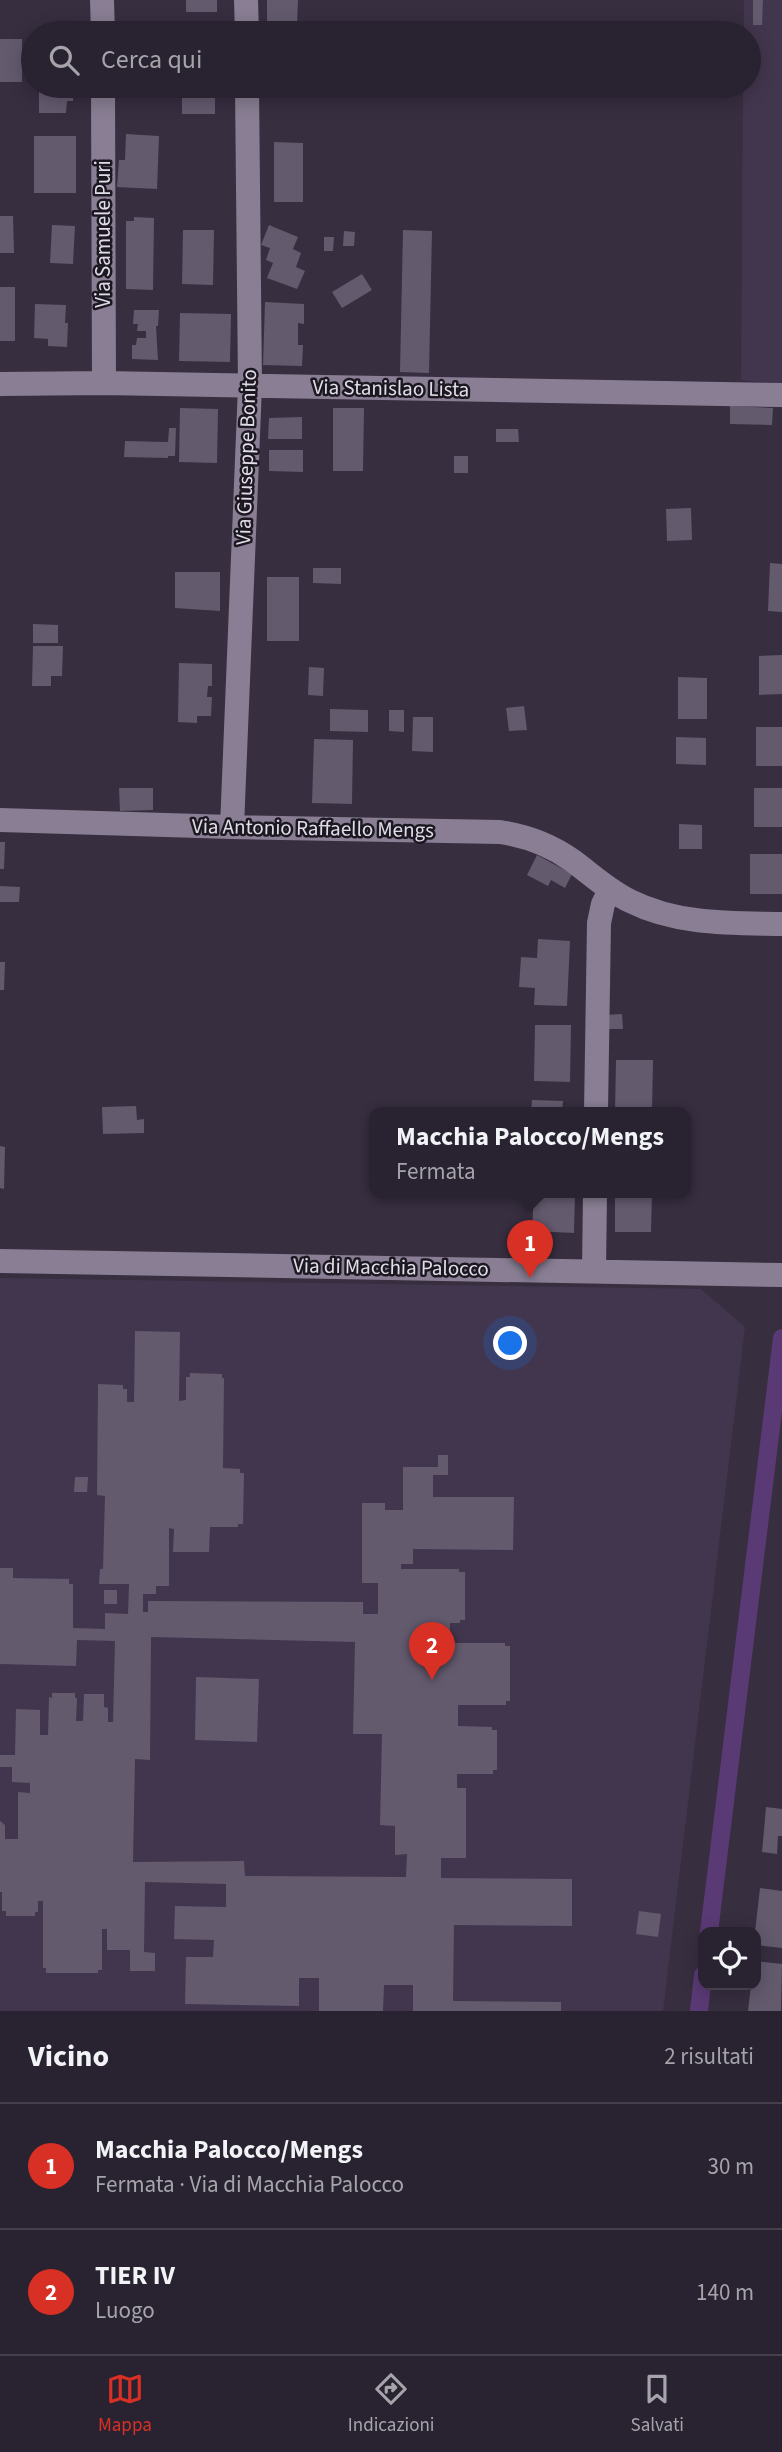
<!DOCTYPE html>
<html lang="it">
<head>
<meta charset="utf-8">
<style>
  :root { --surface:#292230; --page:#312a38; --text:#f1f3f6; --muted:#a5a4ab; --line:#453f4c; --accent:#d93025 }
  body { margin:0; font-family:"Source Sans 3",sans-serif; background:var(--page); color:var(--text) }
  .controls { position:absolute; right:21px; bottom:21px; display:grid; overflow:hidden; border-radius:14px; box-shadow:0 4px 18px #0003 }
  .controls button { width:63px; height:63px; display:grid; place-items:center; padding:0; border:0; border-bottom:2px solid var(--line); background:var(--surface); color:var(--text); font:35px sans-serif }
  .you { position:absolute; left:511px; top:1344px; width:24px; height:24px; margin:-18px; border:5px solid #fff; border-radius:50%; background:#1a73e8; box-shadow:0 0 0 10px #1a73e833 }
  .badge { display:grid; place-items:center; width:46px; height:46px; border-radius:50%; background:var(--accent); color:#fff; font-size:23px; font-weight:700 }
  .pin { position:absolute; translate:-50% -58px; filter:drop-shadow(0 2px 4px #0008) }
  .pin::after { content:''; position:absolute; top:37px; width:24px; height:21px; background:inherit; clip-path:polygon(0 0,100% 0,50% 100%) }
  .popup { position:absolute; left:369px; top:1107px; width:322px; height:91px; box-sizing:border-box; display:grid; place-content:center; border-radius:14px; background:var(--surface); filter:drop-shadow(0 2px 5px #0005); font-size:23px; white-space:nowrap; color:var(--muted) }
  .popup b { font-size:26px; color:var(--text) }
  .popup::after { content:''; position:absolute; left:50%; top:100%; margin-left:-14px; border:14px solid transparent; border-top-color:var(--surface) }
  .list { margin:0; padding:0; list-style:none }
  h2 { display:flex; justify-content:space-between; align-items:center; height:91px; margin:0; padding:0 28px; font-size:30px }
  h2 small { font-size:23px; font-weight:400; color:var(--muted) }
  .list li { display:grid; grid-template-columns:46px 1fr auto; gap:21px; align-items:center; box-sizing:border-box; height:126px; padding:0 28px; border-top:2px solid var(--line) }
  .list b { display:block; font-size:26px; white-space:nowrap }
  .list p { margin:0; font-size:23px; white-space:nowrap; color:var(--muted) }
  .list em { font-size:23px; font-style:normal; color:var(--muted) }
  .icon { flex:none; width:38px; height:38px; fill:none; stroke:currentColor; stroke-width:2; stroke-linecap:round; stroke-linejoin:round }
  .map { position:relative; flex:none; width:782px; height:2011px; overflow:hidden }
  .search { position:absolute; background:var(--surface); box-shadow:0 4px 18px #0003; left:21px; right:21px; top:21px; height:77px; display:flex; align-items:center; gap:18px; box-sizing:border-box; padding:0 24px; border-radius:38px; color:var(--muted); font-size:26px }
  .sheet { height:343px; background:var(--surface) }
  nav { display:flex; justify-content:space-around; align-items:center; box-sizing:border-box; height:98px; border-top:2px solid var(--line); background:var(--surface); font-size:19px; color:var(--muted) }
  nav a { display:grid; justify-items:center; gap:4px }
  nav .on { color:var(--accent) }
  .map>svg:first-child { display:block }
  .built { fill:#42364e }
  .lines { fill:none; stroke-linecap:round; stroke-linejoin:round }
  .canal { stroke:#5a3a75; stroke-width:18 }
  .building { fill:#635a6e; fill-rule:evenodd }
  .minor { stroke:#897e93; stroke-width:24 }
  .labels { text-anchor:middle; stroke-width:5; stroke-linejoin:round; paint-order:stroke }
  .street-label { font-size:21px; fill:#e1dce8; stroke:#1c1821 }
</style>
</head>
<body>
<div class="map">
<svg width="782" height="2011" viewBox="0 0 782 2011">
  <rect width="100%" height="100%" fill="#372e40"/>
  <path class="built" d="M744,0H782V385L741,380L743,86H749V33H744Z
    M0,1278L701,1289L745,1327L663,2011H0Z"/>
  <g class="lines">
    <path class="canal" d="M709,1932L782,1338
      M699,2011L703,1975"/>
  </g>
  <path class="building" d="M186,0H217V12H186Z
    M267,0H298L297,26H267Z
    M753,0H763L762,25H753Z
    M0,39H22V82H0Z
    M39,86H73V101H67L66,113H39Z
    M182,86H215V114H182Z
    M126,134L159,136L157,189L117,187L119,160H125Z
    M34,136H76V193H34Z
    M274,142L303,143V202H274Z
    M0,216H13L14,253H0Z
    M134,217L154,218L153,290L126,289V221H134Z
    M52,225L75,226L73,264L50,263Z
    M269,225L298,237L293,249L301,253L296,267L305,271L297,289L267,278L273,263L266,260L270,248L261,245Z
    M183,230H214L213,285L182,284Z
    M403,230L432,231L429,373L400,372Z
    M344,231L355,232L354,246H343Z
    M324,237H334L333,251H324Z
    M362,274L372,290L342,308L332,292Z
    M0,287H15V341H0Z
    M265,302L304,304V324L298,323V345H303L302,366L263,365Z
    M35,304L66,305L65,323H68L67,347L48,346V339L34,338Z
    M134,310H159L158,326H156L158,360L132,359V345H136L137,338H146V331H137L138,324H133Z
    M180,313L231,314L230,362L179,361Z
    M730,406L773,408L772,425L730,424Z
    M180,408L218,409L217,463L179,462Z
    M333,408H364L363,471H333Z
    M302,417V439H268L269,418Z
    M169,428H176L175,456H168V458L124,457L125,441L168,442Z
    M496,429H518L519,442H496Z
    M269,450H303V472L269,471Z
    M454,456H468V473H454Z
    M691,508L692,540L667,541L666,509Z
    M770,563L782,564V612L768,611Z
    M313,568H341V584L313,583Z
    M175,572H220V611L175,608Z
    M267,577H299V641H267Z
    M33,624L58,625V643H33Z
    M33,646H63L62,676H51V686H32Z
    M782,655V694L759,695V656Z
    M179,663L212,664V686H208L207,697H212L211,716H197V723L178,722Z
    M309,667L324,668L323,696L308,695Z
    M678,677L707,678V719H678Z
    M524,706L527,730L509,731L506,708Z
    M330,709L368,710V732L330,731Z
    M389,710H404V732L389,731Z
    M413,717H433V752L412,751Z
    M756,727H782V766H756Z
    M676,737L706,738V765L676,764Z
    M314,739L353,740L352,804L312,803Z
    M119,788H153V810L120,811Z
    M754,788H782V827H754Z
    M679,824L702,825V849H679Z
    M0,842H5L4,869H0Z
    M750,854H782V894H750Z
    M537,855L572,874L565,888L551,880L548,886L527,875Z
    M0,886L20,887L19,902H0Z
    M538,939L570,941L567,1006L534,1005L535,988L519,987L521,957L537,958Z
    M0,962H5L4,990H0Z
    M622,1014L623,1029H603V1015Z
    M535,1025H571L570,1082L534,1081Z
    M616,1060H653L652,1112H615Z
    M532,1100L563,1101L562,1112H531Z
    M136,1106L137,1120L144,1119V1133L103,1134L102,1107Z
    M0,1146L5,1147L4,1189L0,1188Z
    M482,1192H497V1197H482Z
    M534,1192H575L574,1233L532,1231Z
    M615,1192H652L651,1232H615Z
    M135,1331L180,1332L179,1401L186,1400V1377H190V1373L222,1374V1378H224L223,1468L240,1469V1473H244L243,1524H238V1527H210L209,1552H173L174,1529L169,1528V1586H156V1594H143V1612H148V1601L363,1602V1614H378V1583H362V1503H385V1510H403V1467H438V1455H448V1475H433V1497H514L513,1550L413,1549V1564H401V1569H459V1572H465V1620H460V1623H450V1632H435V1643H505V1646H510V1701H506V1705H458V1726L492,1727V1730H497V1770H493V1774H457V1788H466V1858H441V1878L572,1879V1926L454,1925L453,2001L561,2002V2011H413V1985H384L383,2011H319V1978H299V2006L185,2004L186,1957H213L214,1940L174,1939L175,1906L226,1907V1884L145,1882L144,1952L155,1953V1971H130V1950H107V1929H102V1970H98V1973H46V1968H43V1901H38V1912H35V1916H6V1911H2V1892H0V1821L5,1825V1839H18V1792L30,1793V1783L12,1782V1767H0V1755H15L16,1709L40,1710V1735H48L49,1697L52,1698V1693H75V1698H77L76,1721H83L84,1694H104V1707L108,1708V1722H113L115,1641L77,1640L76,1666L0,1664V1568H13V1578L69,1579V1584H73V1628L105,1629V1613L128,1614L129,1584H99L100,1569H103L105,1496L97,1495L98,1384L123,1385V1389H127V1402H134ZM151,1637L355,1642L353,1734H382L380,1825L395,1826V1855L407,1854L406,1877L245,1876L244,1861L133,1862L135,1759L150,1760Z
    M75,1477H88L87,1492H74Z
    M104,1590H117V1604H104Z
    M196,1677L259,1679L257,1742L195,1740Z
    M766,1807L782,1809V1836H778L777,1854L762,1852Z
    M760,1888L782,1891V1948L756,1945L755,1932Z
    M639,1911L661,1914L658,1937L636,1934Z
    M756,1961L782,1964L781,2011H748L751,1985H756Z"/>
  <g class="lines">
    <path class="minor" d="M102,0L103,33
      M246,0L247,33
      M103,86L104,383
      M0,384L104,383L782,395
      M0,820L232,827L500,832C527,836 551,845 573,861C592,875 609,891 630,901C678,925 731,923 782,924
      M232,827L250,386L247,86
      M596,1112L599,923L603,904L610,890
      M0,1261L782,1275
      M594,1271L595,1192"/>
  </g>
  <g class="labels">
    <g class="street-label">
      <text transform="translate(103 234) rotate(-90)" y="7">Via Samuele Puri</text>
      <text transform="translate(391 388) rotate(1)" y="7">Via Stanislao Lista</text>
      <text transform="translate(246 457) rotate(-88)" y="7">Via Giuseppe Bonito</text>
      <text transform="translate(313 828) rotate(1)" y="7">Via Antonio Raffaello Mengs</text>
      <text transform="translate(391 1267) rotate(1)" y="7">Via di Macchia Palocco</text>
    </g>
  </g>
</svg>
<div class="controls">
<button><svg class="icon" aria-label="locate" viewBox="0 0 24 24"><circle cx="12" cy="12" r="6"/><path d="M12 2v4M12 18v4M2 12h4M18 12h4"/></svg></button>
</div>
<div class="you"></div>
<div class="pin badge" style="left:530px;top:1278px">1</div>
<div class="popup"><b>Macchia Palocco/Mengs</b>Fermata</div>
<div class="pin badge" style="left:432px;top:1680px">2</div>
<div class="search"><svg class="icon" aria-label="search" viewBox="0 0 24 24"><circle cx="10" cy="10" r="6"/><path d="M15 15l6 6"/></svg>Cerca qui</div>
</div>
<section class="sheet">
<h2>Vicino<small>2 risultati</small></h2>
<ul class="list">
<li><span class="badge">1</span><div><b>Macchia Palocco/Mengs</b><p>Fermata · Via di Macchia Palocco</p></div><em>30 m</em></li>
<li><span class="badge">2</span><div><b>TIER IV</b><p>Luogo</p></div><em>140 m</em></li>
</ul>
</section>
<nav>
<a class="on"><svg class="icon" aria-label="map" viewBox="0 0 24 24"><path d="M3 6l6-2 6 2 6-2v14l-6 2-6-2-6 2zM9 4v14M15 6v14"/></svg>Mappa</a>
<a><svg class="icon" aria-label="directions" viewBox="0 0 24 24"><path d="M12 3l9 9-9 9-9-9zM9 14v-3h6M13 9l2 2-2 2"/></svg>Indicazioni</a>
<a><svg class="icon" aria-label="saved" viewBox="0 0 24 24"><path d="M7 4h10v16l-5-4-5 4z"/></svg>Salvati</a>
</nav>
</body>
</html>
